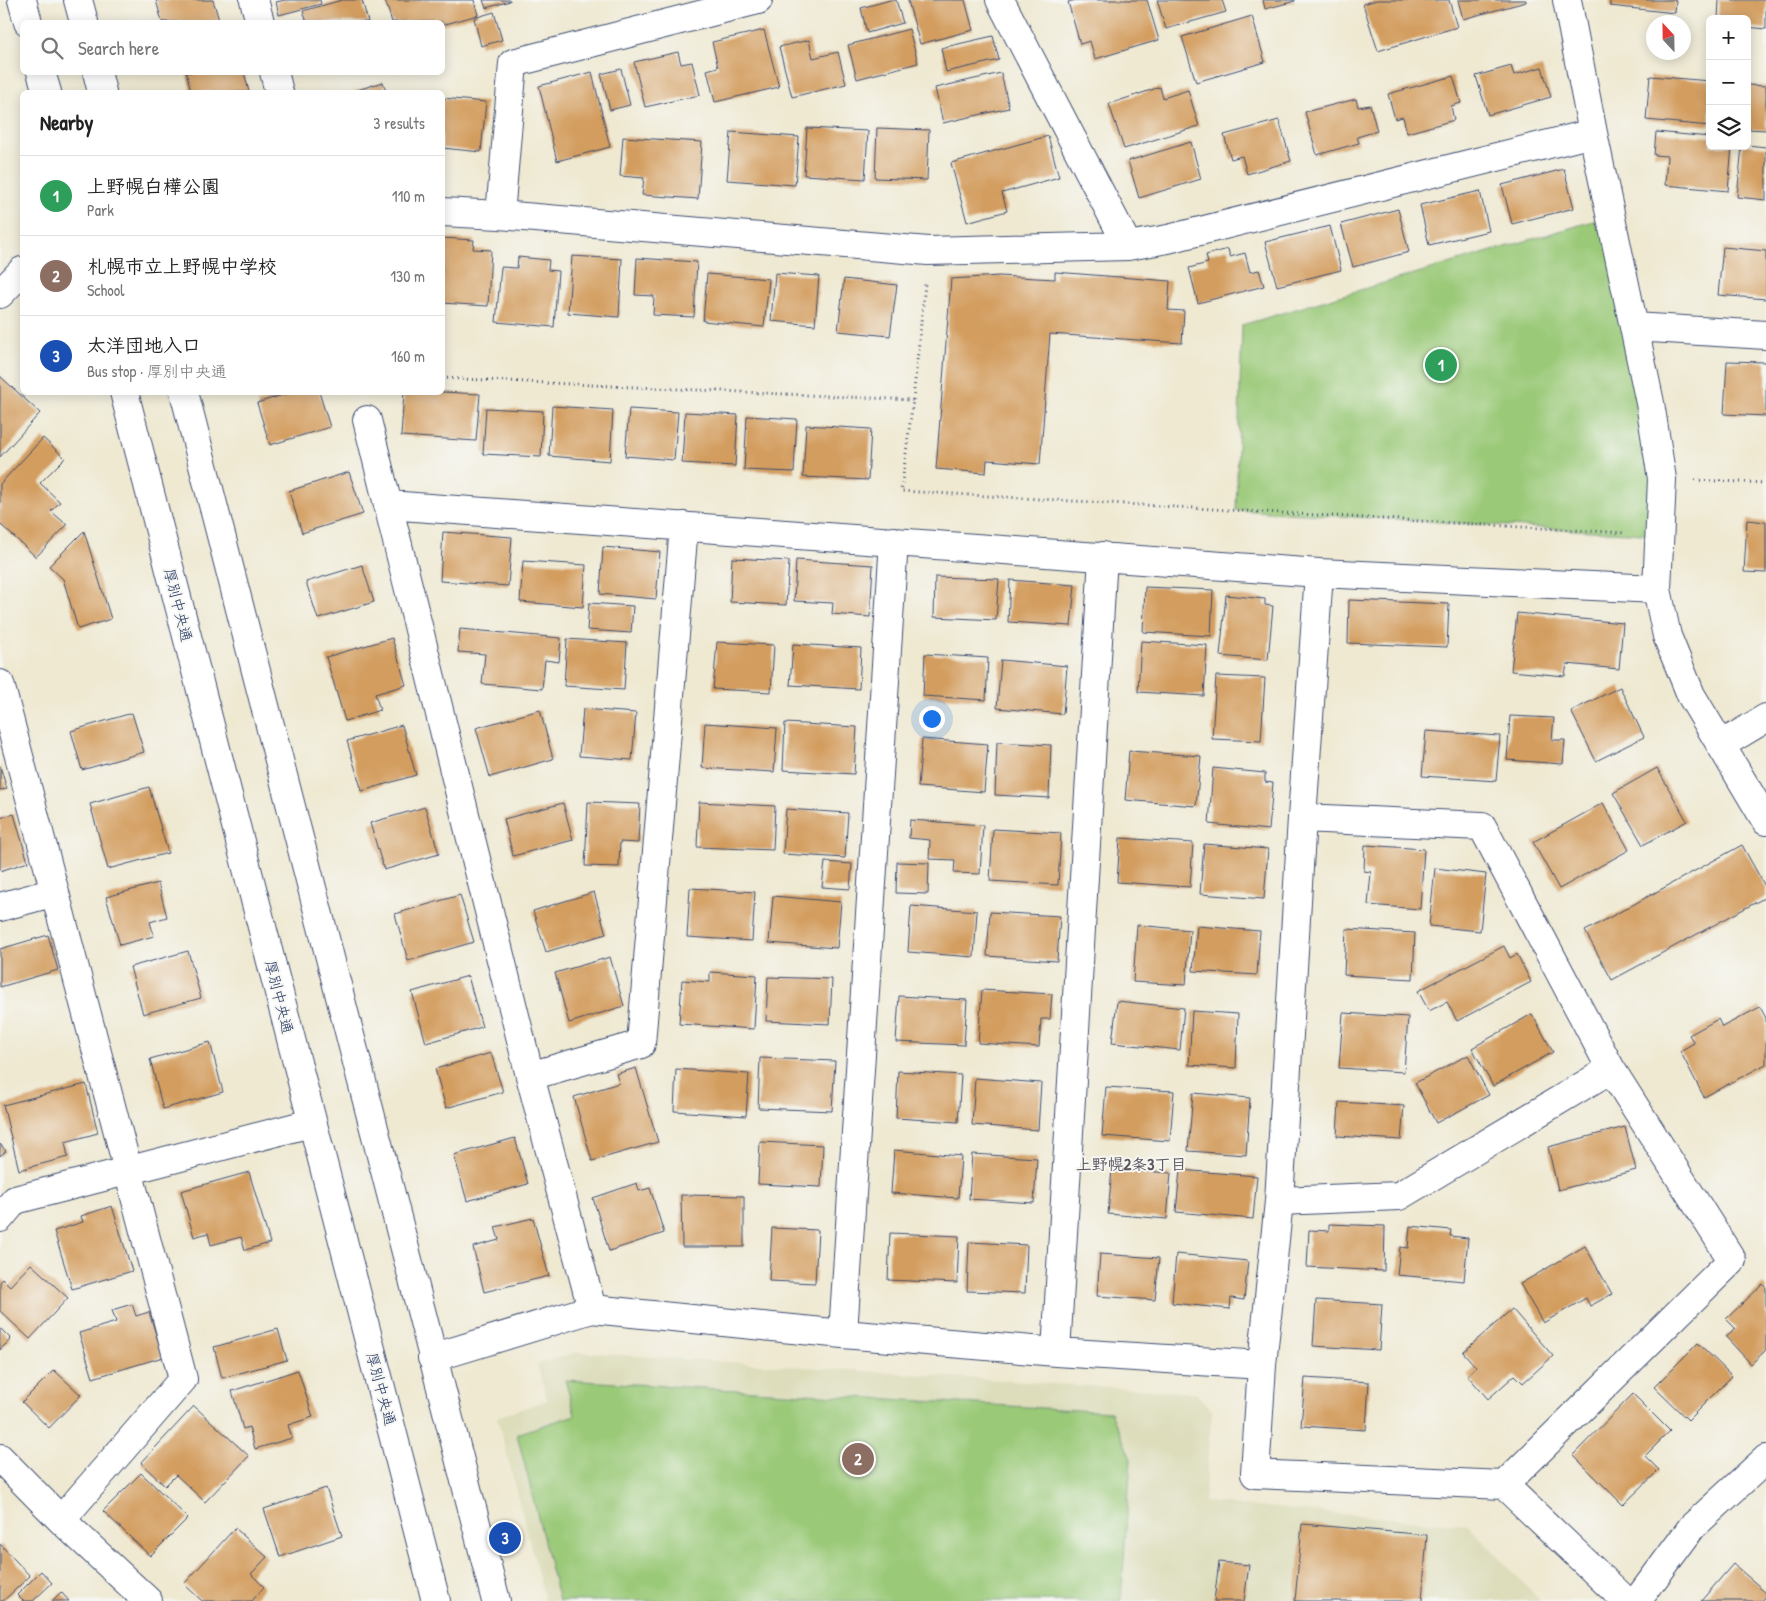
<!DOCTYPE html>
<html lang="en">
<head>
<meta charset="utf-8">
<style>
  :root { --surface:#fff; --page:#f2f2f2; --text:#222; --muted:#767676; --line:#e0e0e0; --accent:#b5179e }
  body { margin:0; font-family:"Patrick Hand","Klee One",sans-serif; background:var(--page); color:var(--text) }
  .controls { position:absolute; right:15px; top:15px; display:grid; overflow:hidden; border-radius:8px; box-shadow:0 2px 12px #0003 }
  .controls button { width:45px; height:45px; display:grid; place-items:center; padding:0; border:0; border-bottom:1px solid var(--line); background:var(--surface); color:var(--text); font:25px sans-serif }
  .compass { position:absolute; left:1646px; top:15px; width:45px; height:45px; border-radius:50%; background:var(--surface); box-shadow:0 2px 12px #0003; rotate:338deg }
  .you { position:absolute; left:931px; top:718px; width:18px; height:18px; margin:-12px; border:4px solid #fff; border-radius:50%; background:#1a73e8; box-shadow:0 0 0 8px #1a73e833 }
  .badge { display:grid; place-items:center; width:32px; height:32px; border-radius:50%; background:var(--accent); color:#fff; font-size:16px; font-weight:700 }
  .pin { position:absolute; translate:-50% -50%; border:2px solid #fff; box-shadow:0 1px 5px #0006 }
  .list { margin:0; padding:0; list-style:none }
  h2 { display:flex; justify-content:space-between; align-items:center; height:65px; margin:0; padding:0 20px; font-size:21px }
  h2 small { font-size:16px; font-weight:400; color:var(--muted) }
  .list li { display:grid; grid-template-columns:32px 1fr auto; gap:15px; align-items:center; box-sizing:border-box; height:80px; padding:0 20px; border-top:1px solid var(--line) }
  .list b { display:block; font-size:19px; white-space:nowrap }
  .list p { margin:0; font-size:16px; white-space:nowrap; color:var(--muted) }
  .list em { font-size:16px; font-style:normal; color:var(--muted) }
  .icon { flex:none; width:28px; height:28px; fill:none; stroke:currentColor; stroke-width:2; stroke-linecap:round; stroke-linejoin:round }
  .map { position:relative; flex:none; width:1766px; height:1601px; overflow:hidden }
  .search { position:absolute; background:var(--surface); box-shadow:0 2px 12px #0003; left:20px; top:20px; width:425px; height:55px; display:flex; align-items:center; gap:12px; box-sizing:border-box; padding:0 18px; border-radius:8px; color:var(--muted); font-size:19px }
  .panel { position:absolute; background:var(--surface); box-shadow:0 2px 12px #0003; left:20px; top:90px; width:425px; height:305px; border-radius:8px }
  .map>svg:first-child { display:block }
  .built { fill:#ddddbc }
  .green { fill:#9ac977; stroke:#5a7c6a }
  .building { fill:#d39d5f }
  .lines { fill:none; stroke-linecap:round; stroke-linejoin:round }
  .minor-casing { stroke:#3b4b6f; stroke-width:30 }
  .tertiary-casing { stroke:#3b4b6f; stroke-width:30 }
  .secondary-casing { stroke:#3b4b6f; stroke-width:30 }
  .path { stroke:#3b4b6f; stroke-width:3; stroke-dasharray:1 4; stroke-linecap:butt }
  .minor { stroke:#fff; stroke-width:28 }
  .tertiary { stroke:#fff; stroke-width:28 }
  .secondary { stroke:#fff; stroke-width:28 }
  .labels { text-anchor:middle; stroke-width:4; stroke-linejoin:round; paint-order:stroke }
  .street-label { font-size:15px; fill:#1b2f5e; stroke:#f6f6f2 }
  .neighbourhood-label { font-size:16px; font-weight:bold; fill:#5b565e; stroke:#f6f6f2 }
</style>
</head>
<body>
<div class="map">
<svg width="1766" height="1601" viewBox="0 0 1766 1601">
  <rect width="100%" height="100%" fill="#f6f6f2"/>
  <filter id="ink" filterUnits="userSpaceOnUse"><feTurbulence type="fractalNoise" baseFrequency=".02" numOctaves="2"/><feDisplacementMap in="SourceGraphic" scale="10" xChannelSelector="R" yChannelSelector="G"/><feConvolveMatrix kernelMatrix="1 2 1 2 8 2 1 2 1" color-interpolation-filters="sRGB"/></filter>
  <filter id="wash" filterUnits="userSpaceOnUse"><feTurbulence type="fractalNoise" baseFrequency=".0096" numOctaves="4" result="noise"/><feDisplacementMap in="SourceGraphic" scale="20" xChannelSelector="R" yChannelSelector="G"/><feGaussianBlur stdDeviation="1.12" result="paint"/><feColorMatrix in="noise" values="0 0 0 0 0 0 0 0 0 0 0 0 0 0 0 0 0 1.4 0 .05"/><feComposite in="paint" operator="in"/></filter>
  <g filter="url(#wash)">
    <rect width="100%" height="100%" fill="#efe9d2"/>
    <path class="built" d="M577,1352L1196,1393L1212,1411L1204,1502L1468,1525L1541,1601H545L497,1417L547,1400L537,1364Z"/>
    <path class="green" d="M1610,216L1660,535L1236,510L1242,325Z
      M565,1380L1111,1412L1131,1459L1121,1601H559L517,1434L575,1415Z"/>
    <g id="blocks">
      <path class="building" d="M156,0H213L219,20L210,22H162Z
        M285,0H320L321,4L279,15L276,2Z
        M342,0H362L368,22H307L303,11Z
        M385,0H474L478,15L442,25V22H392Z
        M483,0H510V1L486,8Z
        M890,0H896L903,23L867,33L861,8Z
        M911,0H965L973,30L920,44L908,1Z
        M1076,0H1147L1159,40L1095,59L1090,41L1080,44L1068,2Z
        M1157,0H1222L1226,12L1166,29Z
        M1263,0H1295V1L1265,9Z
        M1377,0H1449L1457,27L1378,51L1363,4Z
        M1458,0H1526V2L1463,19Z
        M1610,0H1676L1675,13L1610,6Z
        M1719,0H1766V29L1747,27V19H1718Z
        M494,12L502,40L481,46L474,18Z
        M1252,16L1265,62L1196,82L1182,37Z
        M909,29L918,63L857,79L848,45Z
        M764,30L779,87L715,102L707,70L718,67L712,42Z
        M993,36L999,60L946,72L941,48Z
        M809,40L813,58L838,52L846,84L792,97L779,47Z
        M678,52L681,64L692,62L700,95L645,107L634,62Z
        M1511,66L1514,75L1542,67L1551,97L1488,115L1476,76Z
        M621,69L630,105L610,110L601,74Z
        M186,72H244L249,92H191Z
        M592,72L610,147L557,161L539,86Z
        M1001,73L1009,108L943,123L935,88Z
        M1453,76L1461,103L1451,106L1454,120L1407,133L1403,117L1395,119L1388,94Z
        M1650,76L1710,81V126L1646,120Z
        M383,82L386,92H351Z
        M1747,85L1766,86V130L1747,129Z
        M1160,87L1163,98L1188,90L1199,126L1124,149L1109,104Z
        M442,98L486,102L481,152L442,148Z
        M1356,99L1358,107L1370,105L1377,131L1357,137L1359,143L1317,155L1305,112Z
        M1279,120L1291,161L1247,174L1242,156L1231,159L1224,135Z
        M807,128L868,131L865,179L804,175Z
        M877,128L929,130L927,180L875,178Z
        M731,132L799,137L795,185L727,180Z
        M1656,132L1710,137V146H1732L1728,191L1665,185L1667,156L1654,155Z
        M1048,136L1059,177L1002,193L1007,211L967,222L951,163Z
        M623,137L702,142L698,199L642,195L644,178L620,176Z
        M1191,142L1201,179L1139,198L1128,161Z
        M1747,145L1766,147V200L1737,197L1742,146Z
        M1564,169L1574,208L1512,224L1502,185Z
        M1480,191L1489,231L1429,245L1420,205Z
        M1398,209L1409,252L1353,267L1341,224Z
        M1330,226L1341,270L1277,286L1265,242Z
        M442,238L474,240L473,249L491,250L488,306L442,303Z
        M1723,247L1766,251V299L1718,295Z
        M1228,249L1230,257L1245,253L1250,272L1259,270L1264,286L1198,303L1189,268L1208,263L1206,255Z
        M572,256L622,259L619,317L568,313Z
        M518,257L549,260L548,270L558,271L554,327L496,322L501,267L517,268Z
        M637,258L697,262L694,317L653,315L654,296L635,295Z
        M1055,272L1170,281L1168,310L1184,311L1182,343L1050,334L1040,464L987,460L986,473L936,469L951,279L999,276L1055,279Z
        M775,273L819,276L815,325L771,321Z
        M707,274L769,279L764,327L703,321Z
        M844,279L897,285L890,336L838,331Z
        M1727,361L1766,362V416L1724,414Z
        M0,376L40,413L0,457Z
        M292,392H319L330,427L270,445L257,403Z
        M404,392H442L480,394L476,441L401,436Z
        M552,406L613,410L610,461L549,456Z
        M486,408L543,411L541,457L483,454Z
        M629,409L678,412L674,460L625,456Z
        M685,412L738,415L735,466L682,463Z
        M747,416L797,419L794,472L744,470Z
        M806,425L871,429L868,480L803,477Z
        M43,438L65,458L40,483L60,502L51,511L67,525L36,557L0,524V484Z
        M349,472L363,514L302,533L289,491Z
        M1747,520L1766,522V573L1744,572Z
        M84,531L111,619L78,629L63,579L49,566Z
        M443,532L512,537L508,586L440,581Z
        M603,547L660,552L656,599L600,594Z
        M732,558L789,561L786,605L730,602Z
        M796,560L873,565L870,617L832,614L833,603L794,601Z
        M523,561L586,565L583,607L520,602Z
        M362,565L374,602L318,619L306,582Z
        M935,577L999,579L996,620L934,617Z
        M1010,580L1075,585L1071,626L1008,622Z
        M1145,587L1213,590L1211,636L1143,632Z
        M1226,595L1265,599V605L1273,606L1268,660L1220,656Z
        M1349,600L1449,604L1447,647L1348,643Z
        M589,603L633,606L631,633L587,630Z
        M1517,613L1623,623L1619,669L1567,664L1565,676L1511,671Z
        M460,629L561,638L559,662L545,660L542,689L482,684L485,654L458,652Z
        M392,638L406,685L375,694L380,710L345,721L326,657Z
        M567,639L627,643L624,690L564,686Z
        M1141,641L1207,645L1204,696L1138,692Z
        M717,642L774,645L771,692L713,689Z
        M793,644L861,648L859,689L790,685Z
        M925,654L988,658L986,700L923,696Z
        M1001,660L1067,666L1063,714L997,708Z
        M1216,676L1265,678L1261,741L1212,739Z
        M1620,687L1644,737L1596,761L1571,711Z
        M583,709L636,713L632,760L579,756Z
        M540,710L553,759L490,777L476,728Z
        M132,713L144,752L82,770L71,731Z
        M1510,716L1554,718L1552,740H1565L1563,764L1507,760Z
        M705,723L777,728L774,772L702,768Z
        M785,723L857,727L854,774L783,770Z
        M402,725L416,775L362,791L347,741Z
        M1426,731L1500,736L1496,781L1422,776Z
        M922,739L988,744L984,792L918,787Z
        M997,742L1051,745L1049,798L995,795Z
        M1129,751L1201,756L1196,806L1125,800Z
        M0,766L7,789L0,790Z
        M1213,768L1265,773V782L1273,783L1269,830L1209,824Z
        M1657,768L1687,821L1643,845L1613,793Z
        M149,787L168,853L108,869L90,804Z
        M588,802L640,804L638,843L620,842L619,867L585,866Z
        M699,802L775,806L773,850L697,847Z
        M563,803L573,840L513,856L504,819Z
        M1603,803L1629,850L1559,889L1533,842Z
        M425,807L439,854L384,870L370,823Z
        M786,809L848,813L845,858L783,854Z
        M14,814L28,862L0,871V818Z
        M910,820L983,825L980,874L954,873L955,860L929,859L930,840L909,838Z
        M993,829L1061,833L1058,885L990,881Z
        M1120,838L1193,843L1190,887L1117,882Z
        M1204,844L1268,849L1264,899L1200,894Z
        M1365,845L1424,849L1420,909L1368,905L1371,872L1364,871Z
        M1742,845L1766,888V897L1612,980L1585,931Z
        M825,862L852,864L850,889L822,887Z
        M897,862L929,863L928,894L896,893Z
        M1435,868L1486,874L1480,931L1429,926Z
        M158,883L167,917L150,922L154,936L120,945L106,897Z
        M690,888L755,892L752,941L687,937Z
        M594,892L606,934L546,952L533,911Z
        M460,895L474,942L408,961L395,914Z
        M773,896L841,902L837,948L769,943Z
        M911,906L977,911L974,957L908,952Z
        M990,912L1060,916L1057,961L987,956Z
        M1137,925L1190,930L1186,985L1133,982Z
        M1197,926L1260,931L1257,975L1193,971Z
        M1346,929L1415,933L1413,979L1344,975Z
        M48,935L58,970L0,987V949Z
        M1504,946L1510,958L1517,954L1531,982L1457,1021L1447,1002L1429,1011L1418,991Z
        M188,951L201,998L143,1014L130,967Z
        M610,957L624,1006L569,1023L555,973Z
        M710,972L757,975L754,1029L679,1024L682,980L710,982Z
        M468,976L482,1027L426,1043L412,992Z
        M768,977L832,979L830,1024L766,1021Z
        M982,990L1052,994L1050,1019H1041L1039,1047L978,1043Z
        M899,996L967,1000L964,1045L896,1042Z
        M1117,1001L1184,1008L1180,1050L1112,1043Z
        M1760,1007L1766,1018V1064L1704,1097L1680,1051L1694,1043L1689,1035L1718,1019L1722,1027Z
        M1192,1011L1238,1014L1236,1068L1189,1065Z
        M1343,1013L1408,1017L1404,1072L1339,1068Z
        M1532,1014L1553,1052L1493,1086L1472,1048Z
        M210,1042L223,1092L163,1109L150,1059Z
        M491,1053L503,1092L446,1108L435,1069Z
        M1468,1055L1489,1095L1436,1123L1415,1083Z
        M760,1058L835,1061L832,1111L758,1108Z
        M636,1068L658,1142L592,1161L574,1097L619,1083L616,1074Z
        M676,1069L749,1074L746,1116L674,1111Z
        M898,1071L961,1075L958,1122L896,1118Z
        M975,1078L1041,1083L1038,1130L972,1125Z
        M86,1084L98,1133L65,1142L68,1157L19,1170L3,1105Z
        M1106,1087L1174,1091L1170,1141L1102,1136Z
        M1193,1093L1250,1098L1246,1155L1188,1151Z
        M1339,1102L1404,1106L1401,1140L1337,1136Z
        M1625,1127L1636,1170L1558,1190L1548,1147Z
        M515,1138L528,1184L467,1201L454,1155Z
        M760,1142L823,1145L821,1187L758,1184Z
        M0,1144L6,1151L0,1156Z
        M894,1150L961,1156L958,1198L891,1193Z
        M972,1154L1037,1158L1034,1203L969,1199Z
        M1112,1169L1171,1173L1167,1219L1108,1214Z
        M1180,1170L1257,1176L1253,1219L1176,1212Z
        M249,1172L270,1243L245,1250L241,1237L211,1245L208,1233L194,1237L181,1191Z
        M637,1183L639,1191L650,1188L664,1233L609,1251L593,1198Z
        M681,1195L744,1196V1247H682Z
        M112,1206L132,1271L72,1289L54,1231L83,1222L81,1216Z
        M533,1218L549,1276L484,1292L473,1247L499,1240L495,1227Z
        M1329,1224L1385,1226L1384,1271L1307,1267L1309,1230L1329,1231Z
        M1410,1226L1451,1230L1450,1236L1468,1238L1464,1281L1397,1275L1400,1247L1408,1248Z
        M772,1228L818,1230L815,1283L769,1281Z
        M890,1233L959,1236L957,1283L888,1280Z
        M969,1242L1027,1245L1025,1293L967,1291Z
        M1585,1246L1612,1294L1590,1306L1586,1298L1543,1323L1520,1284Z
        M1100,1254L1159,1258L1155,1300L1097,1296Z
        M1176,1254L1248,1261L1244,1300L1231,1298L1230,1309L1172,1303Z
        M31,1264L68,1298L30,1339L0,1311V1282L3,1279L10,1286Z
        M1763,1284L1766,1288V1350L1751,1364L1726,1337L1736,1329L1726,1319Z
        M1316,1300L1382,1304L1379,1350L1313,1346Z
        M132,1304L136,1316L149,1312L163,1357L93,1378L79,1333L116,1322L112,1310Z
        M1512,1309L1553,1356L1523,1383L1515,1375L1488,1399L1467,1375L1476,1367L1463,1352Z
        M0,1328L11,1339L0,1350Z
        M278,1329L287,1360L222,1378L214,1347Z
        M1698,1343L1732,1376L1688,1420L1654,1387Z
        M54,1370L81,1395L49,1428L22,1402Z
        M298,1370L313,1417L288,1425L292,1438L255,1449L249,1427L243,1429L232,1391Z
        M1305,1378L1369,1382L1366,1430L1301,1426Z
        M1633,1394L1670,1431L1645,1456L1659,1470L1623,1505L1573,1455Z
        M194,1406L249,1456L205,1502L176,1475L165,1486L141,1463Z
        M141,1473L188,1518L150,1556L103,1511Z
        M326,1488L342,1536L280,1557L264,1509Z
        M1302,1524L1427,1535L1422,1601H1295Z
        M235,1528L267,1557L251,1574L264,1587L252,1601H202L184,1584Z
        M0,1544L30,1576L3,1601H0Z
        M1219,1562L1249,1565L1244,1601H1214Z
        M1733,1564L1766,1592V1596L1762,1601H1701Z
        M41,1571L52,1583L33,1601H23L17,1595Z
        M61,1592L69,1601H52Z"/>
    </g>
  </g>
  <g filter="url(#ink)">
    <use href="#blocks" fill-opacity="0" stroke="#3b4b6f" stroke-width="1"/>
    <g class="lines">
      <defs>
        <path id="minor" d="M254,0L260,22
          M1000,0L1128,246
          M1567,0L1593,133L1650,403L1662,479L1657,589L1667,636L1691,695L1766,821
          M274,72L279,92
          M442,212L500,215L928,251L1128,246L1168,239L1593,133
          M500,215L513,63L758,0
          M1634,327L1766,335
          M367,420L388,505
          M1319,573L1302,818L1279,1201L1262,1365L1255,1474L1504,1485L1626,1601
          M0,684L183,1379L61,1520
          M1721,745L1766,718
          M1302,818L1482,826L1611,1069L1732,1260L1504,1485
          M0,907L55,892
          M530,1076L641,1044L684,526
          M1279,1201L1399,1196L1611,1069
          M0,1218L15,1200L311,1123
          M592,1309L530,1076L388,505L1319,573L1657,589
          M843,1334L894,541
          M1056,1352L1103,556
          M432,1358L592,1309L843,1334L1056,1352L1262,1365
          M0,1458L61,1520L148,1601"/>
        <path id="tertiary" d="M0,294L22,271
          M1637,1601L1692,1527L1766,1459"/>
        <path id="secondary" d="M22,0L28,22
          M78,0L84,22
          M41,72L47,92
          M97,72L102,92
          M124,392L436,1601
          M184,392L496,1601"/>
      </defs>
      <use href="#minor" class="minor-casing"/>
      <use href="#tertiary" class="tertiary-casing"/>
      <use href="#secondary" class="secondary-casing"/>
      <path class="path" d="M442,378L913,400L901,491L1626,533
        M913,400L925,284
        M1695,480L1766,483"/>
      <use href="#minor" class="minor"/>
      <use href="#tertiary" class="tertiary"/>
      <use href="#secondary" class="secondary"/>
    </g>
  </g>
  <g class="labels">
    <g class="street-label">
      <text transform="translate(178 605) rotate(76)" y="5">厚別中央通</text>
      <text transform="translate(279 997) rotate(76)" y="5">厚別中央通</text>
      <text transform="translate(381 1389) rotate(75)" y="5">厚別中央通</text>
    </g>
    <g class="neighbourhood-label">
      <text x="1131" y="1170">上野幌2条3丁目</text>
    </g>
  </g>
</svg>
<div class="controls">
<button>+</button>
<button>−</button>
<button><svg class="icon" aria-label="layers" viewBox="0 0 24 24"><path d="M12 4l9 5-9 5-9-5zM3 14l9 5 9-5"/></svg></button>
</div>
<svg class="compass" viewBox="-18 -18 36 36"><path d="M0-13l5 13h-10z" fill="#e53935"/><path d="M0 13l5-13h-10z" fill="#767676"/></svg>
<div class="you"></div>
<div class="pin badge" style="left:1441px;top:365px;background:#2e9e5b">1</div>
<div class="pin badge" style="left:858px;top:1459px;background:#8d6e63">2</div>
<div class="pin badge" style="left:505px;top:1538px;background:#1a4fb4">3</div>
<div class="search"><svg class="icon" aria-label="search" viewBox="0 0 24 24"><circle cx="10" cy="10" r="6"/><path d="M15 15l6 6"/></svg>Search here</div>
<section class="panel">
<h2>Nearby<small>3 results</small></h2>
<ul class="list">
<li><span class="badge" style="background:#2e9e5b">1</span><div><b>上野幌白樺公園</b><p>Park</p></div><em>110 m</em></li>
<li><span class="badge" style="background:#8d6e63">2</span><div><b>札幌市立上野幌中学校</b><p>School</p></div><em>130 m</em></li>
<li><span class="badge" style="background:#1a4fb4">3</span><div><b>太洋団地入口</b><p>Bus stop · 厚別中央通</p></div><em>160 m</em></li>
</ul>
</section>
</div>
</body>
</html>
